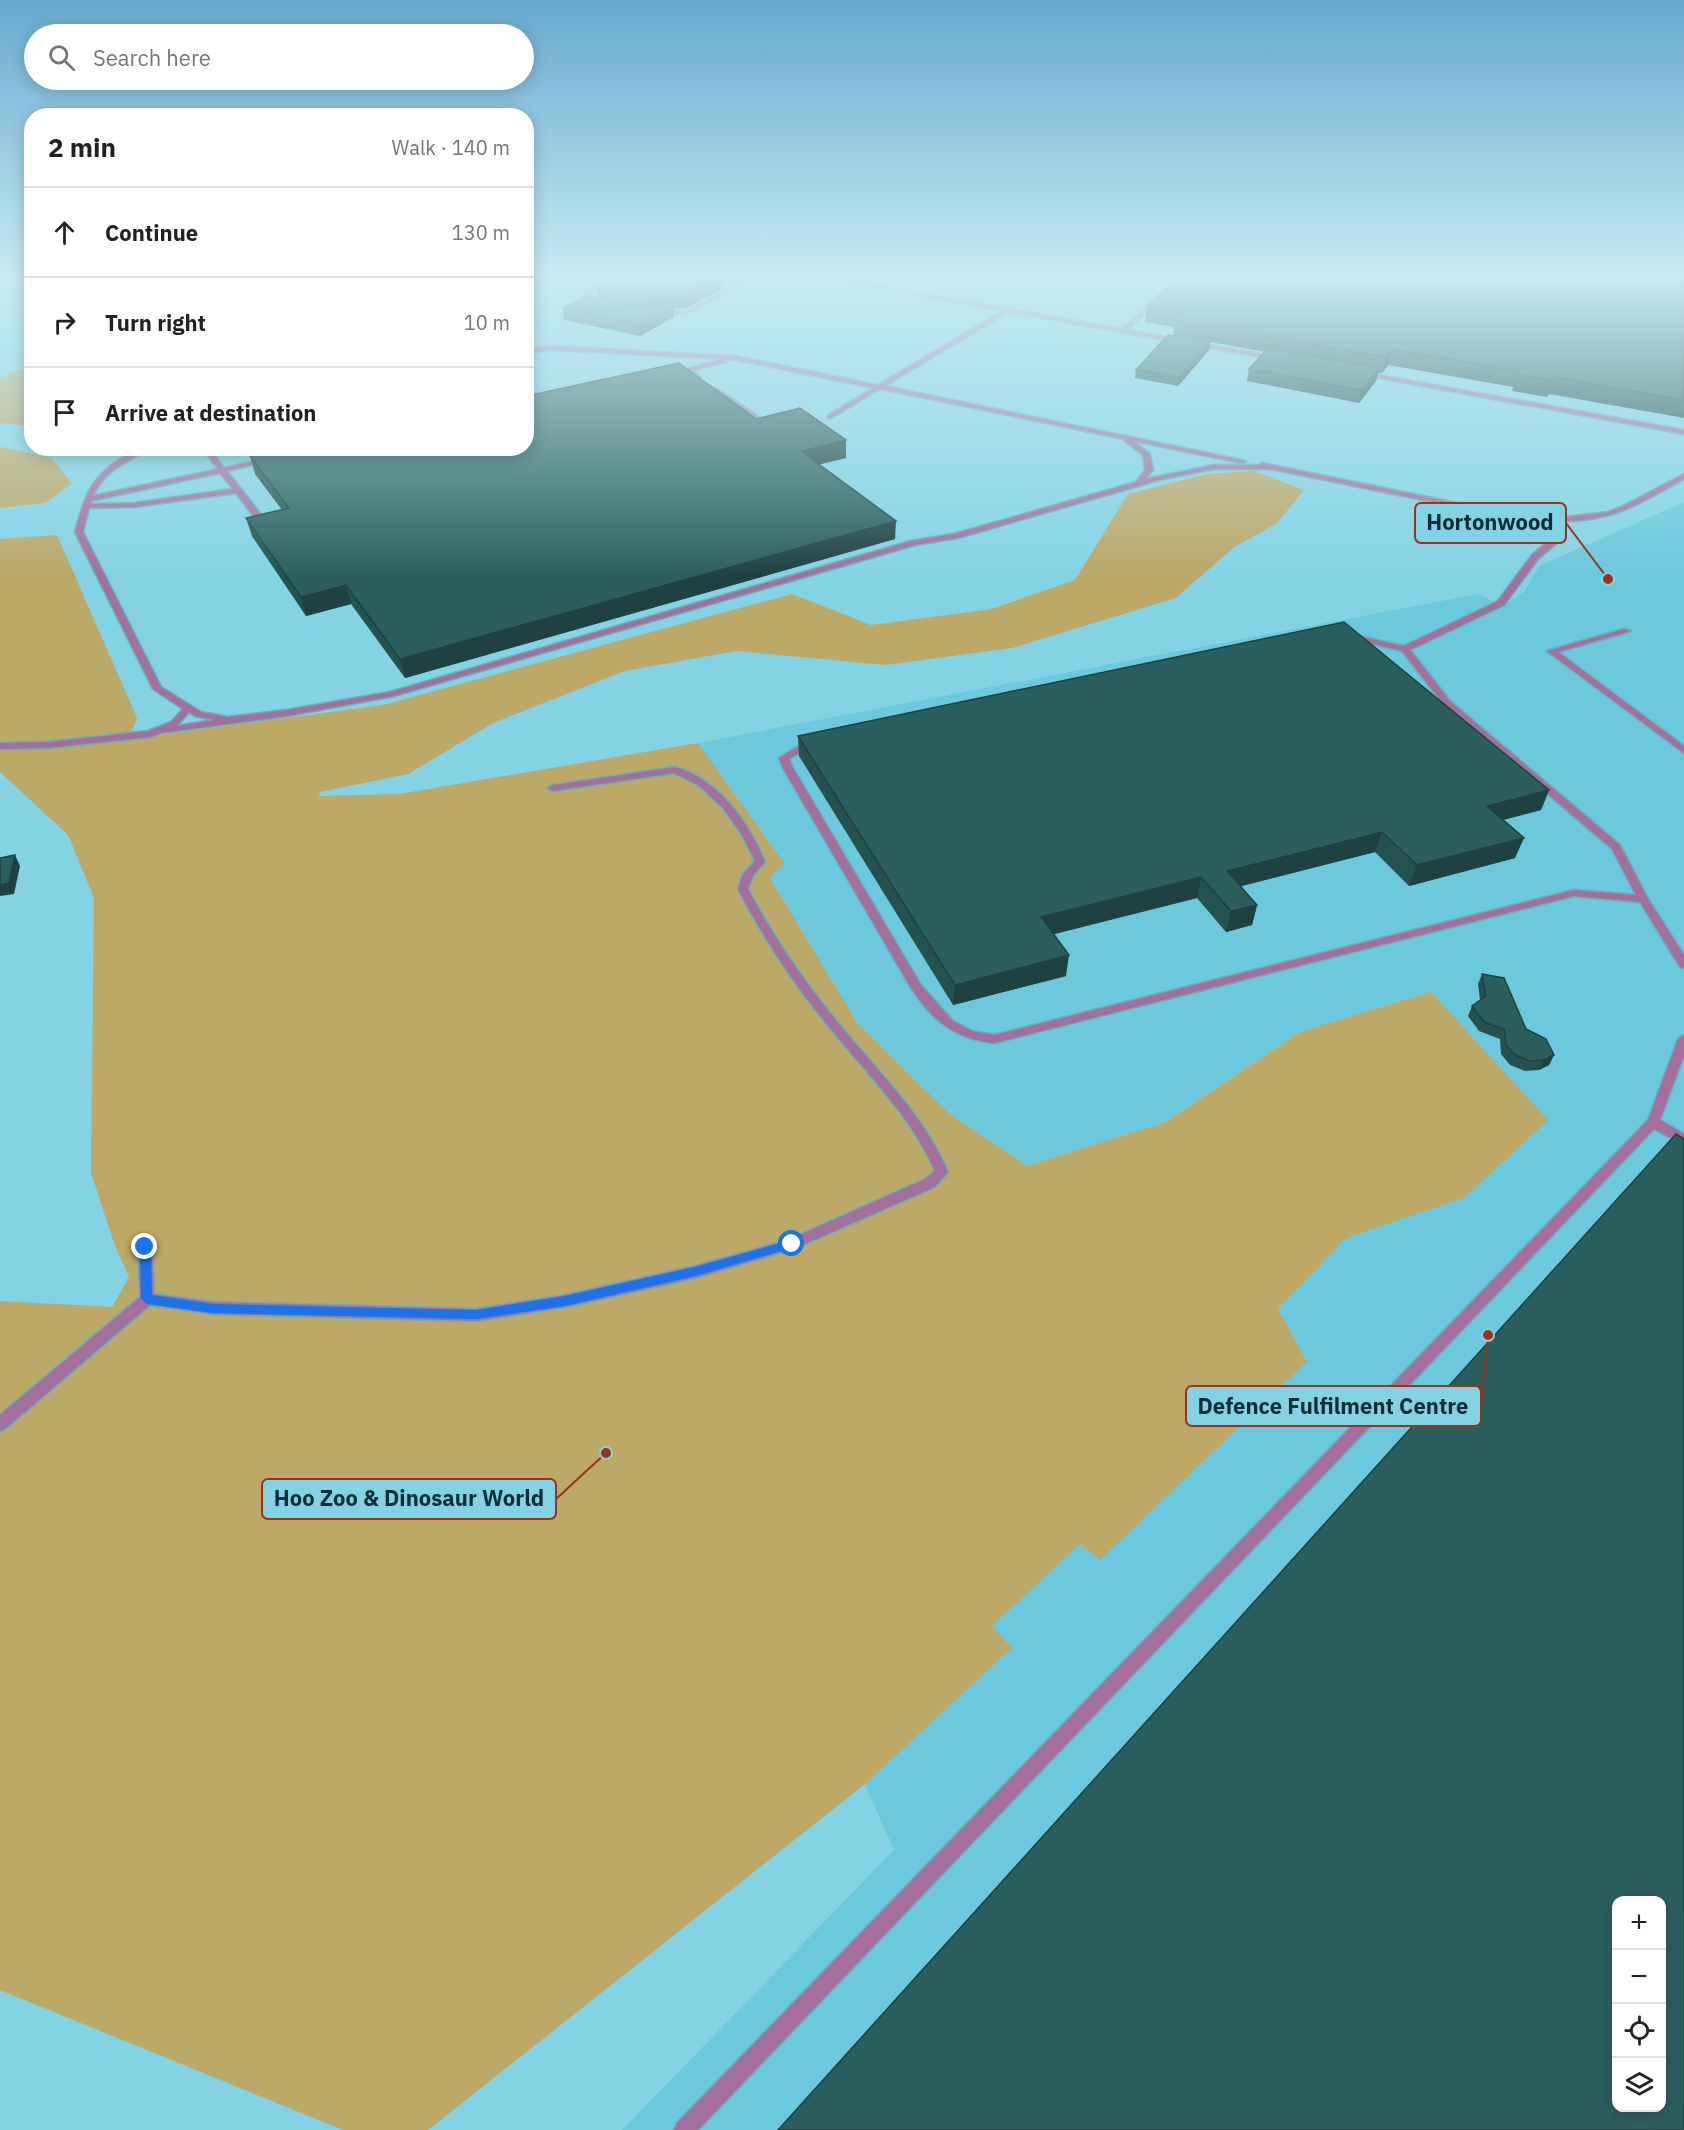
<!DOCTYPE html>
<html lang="en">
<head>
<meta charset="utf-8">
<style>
  :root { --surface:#fff; --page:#f6f6f6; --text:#202124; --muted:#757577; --line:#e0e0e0 }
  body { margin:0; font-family:"IBM Plex Sans",sans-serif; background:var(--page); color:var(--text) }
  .controls { position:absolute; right:18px; bottom:18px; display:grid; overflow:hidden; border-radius:12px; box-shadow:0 3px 15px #0003 }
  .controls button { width:54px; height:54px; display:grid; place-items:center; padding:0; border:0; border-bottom:2px solid var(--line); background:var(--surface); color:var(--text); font:30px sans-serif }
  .stop { position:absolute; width:18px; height:18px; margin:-14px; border:4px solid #1a73e8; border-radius:50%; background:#fff }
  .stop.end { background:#1a73e8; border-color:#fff; box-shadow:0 2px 6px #0008 }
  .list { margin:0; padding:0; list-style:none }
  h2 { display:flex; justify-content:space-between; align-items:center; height:78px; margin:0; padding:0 24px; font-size:26px }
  h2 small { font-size:20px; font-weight:400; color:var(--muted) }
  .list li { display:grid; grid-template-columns:39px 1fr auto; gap:18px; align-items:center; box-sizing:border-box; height:90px; padding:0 24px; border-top:2px solid var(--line) }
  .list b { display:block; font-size:22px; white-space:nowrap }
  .list em { font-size:20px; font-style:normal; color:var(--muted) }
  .icon { flex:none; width:33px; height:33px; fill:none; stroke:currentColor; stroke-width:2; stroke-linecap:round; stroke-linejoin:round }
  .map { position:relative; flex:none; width:1684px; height:2130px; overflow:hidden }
  .search { position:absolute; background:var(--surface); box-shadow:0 3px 15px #0003; left:24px; top:24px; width:510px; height:66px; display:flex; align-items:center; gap:15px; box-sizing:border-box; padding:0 21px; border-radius:33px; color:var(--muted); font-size:22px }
  .panel { position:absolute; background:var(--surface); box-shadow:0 3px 15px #0003; left:24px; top:108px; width:510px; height:348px; border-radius:24px }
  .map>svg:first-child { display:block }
  .built { fill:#6cc8dc; fill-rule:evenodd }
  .green { fill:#bca867 }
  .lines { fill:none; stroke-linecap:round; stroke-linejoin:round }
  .service-casing { stroke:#68afbe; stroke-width:3 }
  .service { fill:#a56f9b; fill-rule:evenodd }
  .wall { fill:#255251 }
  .shaded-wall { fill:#1e4242 }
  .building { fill:#2b5f5e; stroke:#1e4242; stroke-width:1.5; fill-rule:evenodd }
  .route { fill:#1a73e8 }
  .leader { fill:none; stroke:#9b321d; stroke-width:2 }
  .callout-dot { fill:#9b321d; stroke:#83d3e5; stroke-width:2 }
  .callout { fill:#83d3e5; stroke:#9b321d; stroke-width:2 }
  .callout-label { font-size:22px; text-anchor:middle; font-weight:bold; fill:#0a2e35 }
</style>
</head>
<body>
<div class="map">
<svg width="1684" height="2130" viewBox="0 0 1684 2130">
  <rect width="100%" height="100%" fill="#83d3e5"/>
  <path class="built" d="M1684,502V2130H622L894,1850L865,1784L1012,1648L991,1626L1080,1544L1099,1560L1307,1362L1278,1309L1346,1237L1464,1198L1300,1032L1166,1122L1027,1166L952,1116L858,1024L770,878L784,863L698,743L1478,594L1504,606L1525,591L1539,566ZM1616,1900H1662V2108H1616Z"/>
  <path class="green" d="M31,366V426L0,423V378Z
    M0,447L52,458L72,484L45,503L0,508Z
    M1254,471L1304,490L1277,523L1233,548L1176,598L1012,648L886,665L736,651L625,671L493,723L408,774L320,792L319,796L399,794L698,743L784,863L770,878L858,1024L952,1116L1027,1166L1166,1122L1300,1032L1431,992L1548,1120L1464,1198L1346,1238L1278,1309L1307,1362L1100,1560L1080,1544L992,1626L1012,1648L865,1784L428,2130H343L0,1990V1301L112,1307L129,1277L114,1243L91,1173L94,898L68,835L0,772V539L57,535L137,718L129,739L383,705L792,594L871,625L992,609L1075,580L1128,494L1207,474Z"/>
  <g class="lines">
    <defs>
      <path id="service" d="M610,279H617L588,296L592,303L599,304V306L588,305L583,294Z
        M746,279H753L693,312L658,317L655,315L690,309Z
        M831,279H844L1122,329L1156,299L1158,302L1128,330L1277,357V359L1275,360L1009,312L885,386L1246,461L1242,463L1133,441L1150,454L1153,470L1145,479L1214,465H1259L1262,463L1501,512L1565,517L1609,512L1623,506L1684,474V479C1640,503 1614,522 1561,521L1559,541L1538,559L1504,605L1410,650L1450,701L1620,845L1648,899L1684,955V968L1680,967L1640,902L1574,896L994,1043C954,1039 933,1021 911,988L783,768L779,758L797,747L815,743L820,746L803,751L789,759L793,768L921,985L953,1021L972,1031L994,1035L1574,890L1636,895L1612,849L1444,705L1402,651L1345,637L1349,634L1404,646L1498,601L1532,555L1552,538L1554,521L1501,516L1270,469H1214L1163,479L958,538L915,545L394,696L287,716L161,733L150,737L48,748L0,749V743L48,742L148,731L171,722L183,709L153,689L75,532C84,498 90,477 123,457C132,452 139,448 149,448C127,463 104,470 93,496L218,469L202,448H209L224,468L268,458L272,460L227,471L266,521V525H260L236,493L134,507L89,508L83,532L161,687L201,712L228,717L287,710L390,692L911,541L954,534L1136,482L1145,470L1143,455L1125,441L1124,439L880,389L831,418H827V416L873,388L736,360L725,359L726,362L692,371L700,376L701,377L698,379L683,370L723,359L551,350L526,353V349L551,346L736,356L878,385L1002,311ZM220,473L233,489L134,503L91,504V501ZM189,712L195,716L214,720L177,726Z
        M1363,372L1684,430V434L1361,375L1360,374Z
        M712,388H716L759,417L754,418L712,390Z
        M1624,629L1631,631L1558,652L1684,746V753L1547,651Z
        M675,767C718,779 749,822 765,862L753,875L748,889C774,938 805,983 840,1025C879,1073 924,1115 948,1172L935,1187L796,1248L695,1278L565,1307L476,1321L213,1314L150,1305L5,1429L0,1431V1415L140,1297L138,1247L140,1243L145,1242L150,1243L152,1247L154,1294L213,1302L476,1309L565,1295L695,1266L788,1240L925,1179L935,1171C912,1118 871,1078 835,1034C797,989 765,941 738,889L743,874L755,861L742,835L723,808L698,785L674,773L553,791L548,788L553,785Z
        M1684,1035V1055L1660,1120L1684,1134V1145L1654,1129L698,2130H674L677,2123L1648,1120L1678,1039Z"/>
    </defs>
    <use href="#service" class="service-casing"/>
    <use href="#service" class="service"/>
  </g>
  <path class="wall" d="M602,279H724V288L689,307L673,309L674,317L640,336L564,320L563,308L598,298L597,287L602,284Z
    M1684,279V418L1549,394L1547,397L1512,391L1513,387L1388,365L1382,373H1378L1376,381L1359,403L1247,381L1249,369L1265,352L1210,342L1209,350L1178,386L1135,378L1136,370L1173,336L1174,327L1145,322L1147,306Z
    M846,440V458L819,464L895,539L405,678L351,604L306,616L252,536L246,518L282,510L255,474L250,456Z
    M798,736L1549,790L1541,810L1503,820L1515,858L1409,886L1375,852L1241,886L1257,905L1252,925L1226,932L1197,898L1053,934L1066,976L953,1005L799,756Z
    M1482,974L1526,1029L1554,1055L1549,1065L1539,1070L1525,1071L1510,1065L1501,1054L1500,1039L1479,1031L1468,1016L1472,1006L1480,1000L1478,984Z"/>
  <path class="shaded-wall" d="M710,279H724V288L689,307L673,309L674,317L640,336L639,324L647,312L646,296Z
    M1210,342L1209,350L1178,386L1180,377Z
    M1392,349L1388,365L1382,373L1386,357Z
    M1379,368L1376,381L1359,403L1362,390Z
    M846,440V458L801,469V451Z
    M896,521L895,539L405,678L400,659Z
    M346,585L351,604L306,616L301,597Z
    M1549,790L1541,810L1479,826L1487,806Z
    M1382,832L1375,852L1222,891L1227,871Z
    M1524,838L1515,858L1409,886L1417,865Z
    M15,855L20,866L14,894L0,896V885Z
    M1201,877L1197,898L1039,938L1041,917Z
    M1257,905L1252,925L1226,932L1231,911Z
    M1069,955L1066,976L953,1005L955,985Z
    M1554,1055L1549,1065L1539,1070L1544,1060Z"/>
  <path class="building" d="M611,279H712L688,291L646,296L597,287Z
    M1176,279H1684V400L1555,377L1553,381L1517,374L1519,371L1392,349L1386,357L1175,320L1182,313L1147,306Z
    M587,296L645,308L673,305L639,324L563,308Z
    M1168,335L1210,342L1180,377L1136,370Z
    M1268,348L1379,368L1362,390L1249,369Z
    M679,363L756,419L800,408L846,440L801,451L896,521L400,659L346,585L301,597L246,518L289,508L250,456L285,448H526V396Z
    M1344,622L1549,790L1487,806L1524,838L1417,865L1382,832L1227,871L1257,905L1231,911L1201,877L1041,917L1069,955L955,985L798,736Z
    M15,855L9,883L0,885V858Z
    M1482,974L1504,978L1526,1029L1546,1039L1554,1055L1544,1060L1530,1061L1515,1055L1506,1045L1504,1029L1484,1022L1472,1006L1486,996Z
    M1676,1134L1684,1139V2130H778ZM1617,1900H1662V2108H1617Z"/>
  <linearGradient id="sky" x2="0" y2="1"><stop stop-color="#67a9cf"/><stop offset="0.48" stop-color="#c7ebf3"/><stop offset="1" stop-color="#c7ebf3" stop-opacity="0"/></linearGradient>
  <rect width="1684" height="577" fill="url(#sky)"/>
  <path class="route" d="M792,1240L795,1241V1247L695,1276L565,1306L476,1319L213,1313L147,1304L141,1299L140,1247L145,1243L151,1247L152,1295L213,1304L476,1310L565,1296L695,1267Z"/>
  <path class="leader" d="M1608 579L1566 523M1488 1335L1481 1406M606 1453L556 1499"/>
  <g class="callout-dot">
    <circle cx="1608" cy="579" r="6"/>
    <circle cx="1488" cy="1335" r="6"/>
    <circle cx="606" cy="1453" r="6"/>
  </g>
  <g class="callout">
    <rect x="1415" y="503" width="151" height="40" rx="6"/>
    <rect x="1186" y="1386" width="295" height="40" rx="6"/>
    <rect x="262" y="1479" width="294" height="40" rx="6"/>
  </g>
  <g class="callout-label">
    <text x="1490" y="530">Hortonwood</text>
    <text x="1333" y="1414">Defence Fulfilment Centre</text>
    <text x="409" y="1506">Hoo Zoo &amp; Dinosaur World</text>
  </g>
</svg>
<div class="controls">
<button>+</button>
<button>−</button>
<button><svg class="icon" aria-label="locate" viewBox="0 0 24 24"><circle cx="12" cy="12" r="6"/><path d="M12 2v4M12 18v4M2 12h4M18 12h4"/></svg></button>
<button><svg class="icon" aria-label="layers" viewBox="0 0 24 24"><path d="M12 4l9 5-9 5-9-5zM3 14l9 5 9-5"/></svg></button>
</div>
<div class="stop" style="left:792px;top:1244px"></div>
<div class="stop end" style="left:145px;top:1247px"></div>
<div class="search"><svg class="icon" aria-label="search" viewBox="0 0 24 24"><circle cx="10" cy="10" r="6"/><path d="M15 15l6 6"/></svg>Search here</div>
<section class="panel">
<h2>2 min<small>Walk · 140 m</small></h2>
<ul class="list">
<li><svg class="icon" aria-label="ahead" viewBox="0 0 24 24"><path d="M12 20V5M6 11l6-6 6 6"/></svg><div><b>Continue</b></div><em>130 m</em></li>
<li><svg class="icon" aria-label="right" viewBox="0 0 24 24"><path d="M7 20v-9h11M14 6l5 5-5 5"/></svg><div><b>Turn right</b></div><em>10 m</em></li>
<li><svg class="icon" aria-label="arrive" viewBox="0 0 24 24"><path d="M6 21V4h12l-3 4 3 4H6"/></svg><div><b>Arrive at destination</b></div></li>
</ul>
</section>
</div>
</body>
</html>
